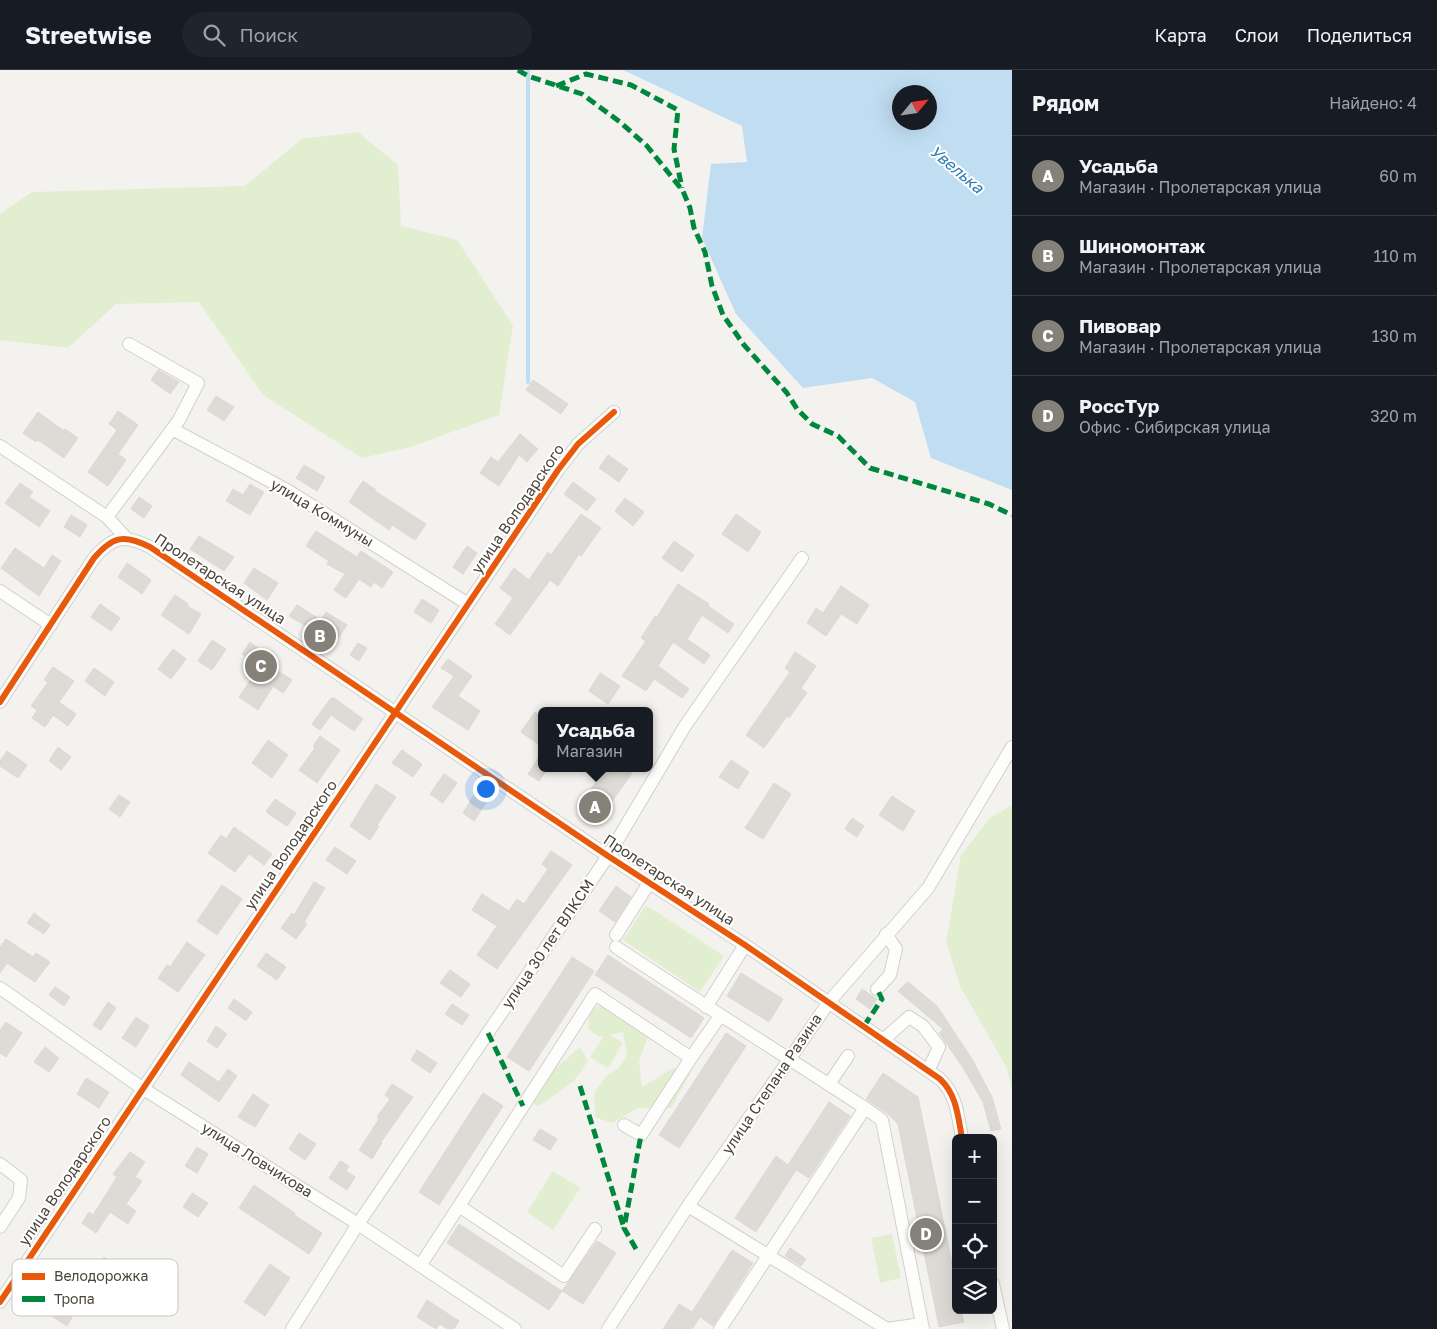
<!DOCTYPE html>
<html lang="ru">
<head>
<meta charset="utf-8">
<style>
  :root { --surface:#171b24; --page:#20242c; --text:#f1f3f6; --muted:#9ea1a6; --line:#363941; --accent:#868178 }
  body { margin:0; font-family:"Golos Text",sans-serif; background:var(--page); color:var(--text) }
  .controls { position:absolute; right:15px; bottom:15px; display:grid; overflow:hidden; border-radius:8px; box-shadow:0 5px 20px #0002 }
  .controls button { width:45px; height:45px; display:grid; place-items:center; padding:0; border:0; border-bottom:1px solid var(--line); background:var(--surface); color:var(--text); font:25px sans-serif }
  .compass { position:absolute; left:892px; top:15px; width:45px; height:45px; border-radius:50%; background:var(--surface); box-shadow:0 5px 20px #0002; rotate:61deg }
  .you { position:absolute; left:485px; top:718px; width:18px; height:18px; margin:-12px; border:4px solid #fff; border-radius:50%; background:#1a73e8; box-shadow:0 0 0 8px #1a73e833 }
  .badge { display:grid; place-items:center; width:32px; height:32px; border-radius:50%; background:var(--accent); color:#fff; font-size:16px; font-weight:700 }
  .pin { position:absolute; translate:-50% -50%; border:2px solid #fff; box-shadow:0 1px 5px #0006 }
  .popup { position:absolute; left:538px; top:637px; width:115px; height:65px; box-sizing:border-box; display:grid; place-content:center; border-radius:8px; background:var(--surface); filter:drop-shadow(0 1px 4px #0005); font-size:16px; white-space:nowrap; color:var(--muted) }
  .popup b { font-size:19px; color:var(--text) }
  .popup::after { content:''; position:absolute; left:50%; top:100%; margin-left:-10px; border:10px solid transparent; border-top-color:var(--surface) }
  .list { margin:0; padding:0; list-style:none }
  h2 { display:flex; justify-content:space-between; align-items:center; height:65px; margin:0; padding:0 20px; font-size:21px }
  h2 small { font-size:16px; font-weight:400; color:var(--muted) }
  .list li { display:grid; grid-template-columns:32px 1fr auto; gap:15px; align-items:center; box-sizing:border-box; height:80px; padding:0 20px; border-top:1px solid var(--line) }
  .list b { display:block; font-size:19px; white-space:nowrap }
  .list p { margin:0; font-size:16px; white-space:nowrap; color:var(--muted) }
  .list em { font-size:16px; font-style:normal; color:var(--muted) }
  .icon { flex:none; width:28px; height:28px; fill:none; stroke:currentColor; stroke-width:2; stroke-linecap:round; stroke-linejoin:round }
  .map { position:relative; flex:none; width:1012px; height:1259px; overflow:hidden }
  header { display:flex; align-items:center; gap:30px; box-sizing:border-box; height:70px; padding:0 25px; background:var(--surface); border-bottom:1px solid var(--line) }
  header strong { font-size:24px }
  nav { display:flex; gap:28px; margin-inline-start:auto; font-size:18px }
  .search { width:350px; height:45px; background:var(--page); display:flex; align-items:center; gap:12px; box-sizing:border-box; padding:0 18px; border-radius:28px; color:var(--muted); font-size:19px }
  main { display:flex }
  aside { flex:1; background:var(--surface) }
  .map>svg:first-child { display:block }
  .green { fill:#e1eecf }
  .water { fill:#c0ddf1; fill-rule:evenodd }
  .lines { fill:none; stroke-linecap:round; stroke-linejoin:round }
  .stream { stroke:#c0ddf1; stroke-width:4 }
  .building { fill:#dedbd6; stroke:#dcd9d4 }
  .minor-casing { stroke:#d2d0cb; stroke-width:14 }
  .minor { stroke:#fdfdfc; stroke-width:12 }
  .quiet { stroke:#00873e; stroke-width:5; stroke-dasharray:10 5; stroke-linecap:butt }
  .cycleway-casing { stroke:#fff; stroke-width:9 }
  .cycleway { stroke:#e8590c; stroke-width:6 }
  .labels { text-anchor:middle; stroke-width:4; stroke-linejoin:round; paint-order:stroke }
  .street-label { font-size:15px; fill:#4b4439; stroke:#fff }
  .water-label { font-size:16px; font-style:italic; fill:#2e7ab2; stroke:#fff }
  .key { fill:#fff; stroke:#c9c7c4; stroke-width:1 }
  .key-label { font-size:14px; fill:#4b4439 }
</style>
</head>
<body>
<header>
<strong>Streetwise</strong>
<div class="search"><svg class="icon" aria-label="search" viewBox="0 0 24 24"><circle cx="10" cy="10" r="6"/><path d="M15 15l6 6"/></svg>Поиск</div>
<nav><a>Карта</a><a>Слои</a><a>Поделиться</a></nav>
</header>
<main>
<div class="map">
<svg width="1012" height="1259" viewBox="0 0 1012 1259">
  <rect width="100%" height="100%" fill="#f4f2ee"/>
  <path class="green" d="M358,62L398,95L401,156L457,170L513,255L499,345L410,377L362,388L263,325L199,232L116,234L68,278L0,270V144L32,122L245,116L302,69Z
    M1012,735V1021L1007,998L960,916L946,872L961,785L990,748Z
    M646,835L724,886L700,922L623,870Z
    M601,934L648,967L639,991L642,1017L673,998L690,1004L671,1038H638L612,1053L595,1047L594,1023L608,1004L619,998L627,985L623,962L610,965L623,973L608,998L590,987L604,966L599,967L588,959L590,942Z
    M580,977L588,991L574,1011L539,1036L534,1035V1023L554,1000Z
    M553,1101L580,1118L553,1160L527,1142Z
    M892,1164L901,1208L880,1213L871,1168Z"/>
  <path class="water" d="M623,0H1012V420L931,388L915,332L872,308L803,318L736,244L702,168L711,94L747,92L742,56ZM899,22H929V52H899Z"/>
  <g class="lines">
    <path class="stream" d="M528,312V0"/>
  </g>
  <path class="building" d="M158,300L179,312L170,324L151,310Z
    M533,310L568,334L561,344L526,320Z
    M216,326L234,337L224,351L207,340Z
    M118,341L138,355L118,384L126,390L108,416L88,402L117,360L109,354Z
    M38,342L64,361L65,359L78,368L64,388L38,370L36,372L23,363Z
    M520,364L538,379L527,392L519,385L499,416L480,403L491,387L498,392Z
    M608,385L628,399L619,412L599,398Z
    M304,395L325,407L317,421L296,408Z
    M363,411L376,420L375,421L426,454L415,470L392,455L389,460L349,432Z
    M573,412L596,429L587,441L564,424Z
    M20,413L33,422L29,427L50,441L39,457L5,433Z
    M250,414L264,422L250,445L226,431L233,419L243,425Z
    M139,427L152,436L144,448L131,439Z
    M625,428L644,442L633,456L615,441Z
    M581,444L601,458L581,486L579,484L558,516L550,510L510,565L495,554L513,528L500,518L514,498L529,510L548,482L551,485Z
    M736,444L761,462L748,482L722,464Z
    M71,445L87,455L80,467L64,457Z
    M316,461L357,487L361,481L393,502L382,518L374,512L371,517L359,509L346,528L334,520L345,504L327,494L329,491L306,476Z
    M199,466L234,487L224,501L190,479Z
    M674,471L694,485L682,502L662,488Z
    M467,476L477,483L463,504L453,497Z
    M15,478L44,498L52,485L61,491L39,526L1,498Z
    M127,493L151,510L142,524L118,507Z
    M254,498L278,513L267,530L244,513Z
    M678,514L709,534L708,536L734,554L728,563L702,545L687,569L710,585L704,594L673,572L658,596L689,619L682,628L654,609L646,621L622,606L646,571L641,568L655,546L657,547Z
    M841,516L869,535L857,554L841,544L826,566L807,553L816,538L823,543Z
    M175,525L188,534L187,536L201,544L189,564L161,545Z
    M422,529L439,540L431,553L414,542Z
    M100,534L120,548L111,561L91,547Z
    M297,535L321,550L326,542L347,555L334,574L327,570L326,565L324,561L319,560L314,561L289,546Z
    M212,570L226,579L212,600L198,591Z
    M250,572L258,578L257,580L270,588L267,594L292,610L283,623L273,616L258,640L239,627L260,596L242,584Z
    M358,573L367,578L359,591L350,585Z
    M173,579L186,589L171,609L158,599Z
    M795,582L816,596L801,618L807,623L789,648L787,646L764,678L746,665L790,602L785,598Z
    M448,589L472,606L458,626L480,641L468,660L432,637L454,606L441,598Z
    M53,597L74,611L59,632L76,644L68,656L53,645L45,657L32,648L37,640L31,636L48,612L44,610Z
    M94,598L114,612L105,626L85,611Z
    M600,603L620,616L608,634L589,621Z
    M331,628H334L363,649L354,661L331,645L320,660L312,654Z
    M535,642L541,647V676L521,662Z
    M320,666L340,680L317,713L299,700L315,678L313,676Z
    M268,670L288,685L272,708L252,693Z
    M58,677L71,687L61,700L49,691Z
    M402,680L422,694L413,707L392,693Z
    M7,681L27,695L18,708L0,696V691Z
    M541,684V698H548L539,711L528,704Z
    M731,690L749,702L738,719L719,707Z
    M606,698H624L632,703L601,747L581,733Z
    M444,704L457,713L443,733L430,724Z
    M774,713L791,724L763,769L745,758Z
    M376,714L396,727L377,755L379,756L370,770L350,756Z
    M119,725L130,732L120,747L109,739Z
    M474,725L486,733L474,751L463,743Z
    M892,726L915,741L903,761L879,745Z
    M275,729L296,743L287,756L266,742Z
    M852,748L864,756L857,767L845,759Z
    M234,757L272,784L264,795L249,784L235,802L208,783L221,765L226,769Z
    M335,777L356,791L347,804L326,790Z
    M551,781L572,795L497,899L477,885L497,856L472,840L482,824L509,841L517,829L524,834L548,799L542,794Z
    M314,812L325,818L304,852L307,854L296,869L281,858L292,843L294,845Z
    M222,815L242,829L217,865L197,851Z
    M616,816L631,827L615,852L599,841Z
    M34,843L50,855L44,864L27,853Z
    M6,869L33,887L36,883L50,892L35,912L7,893L0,903V877Z
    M187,872L205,885L178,922L158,908L167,895L170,897Z
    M266,883L286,897L277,910L257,896Z
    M608,885L704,948L691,968L595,905Z
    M572,887L594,901L529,1001L507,987Z
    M450,900L470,914L461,927L440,913Z
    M741,903L783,929L769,952L727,926Z
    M908,912L937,936L972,989L992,1027L1001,1059L991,1061L983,1032L962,996L939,963L943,959L898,921Z
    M55,917L70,927L64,936L49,925Z
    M862,919L877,929L870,939L856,929Z
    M234,929L252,942L246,951L228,938Z
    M108,932L116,938L101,960L93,955Z
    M452,934L469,945L462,955L445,944Z
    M136,947L149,956L136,977L122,968Z
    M6,952L22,963L6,987L0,983V960Z
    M216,956L227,964L217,978L207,971Z
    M726,963L746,976L679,1078L659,1065Z
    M45,977L59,988L49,1002L34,992Z
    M417,980L437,993L430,1003L411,990Z
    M189,992L219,1012L228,999L237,1006L219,1032L181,1005Z
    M883,1003L918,1027L956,1213V1240H961L964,1252L939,1257L898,1054L887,1043L866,1029Z
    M86,1008L109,1022L99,1038L77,1024Z
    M392,1014L413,1027L381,1072L382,1073L372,1089L359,1080L379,1049L377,1047L390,1029L385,1025Z
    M483,1023L503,1036L439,1135L419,1122Z
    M253,1024L269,1035L255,1057L238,1047Z
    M829,1032L850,1046L809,1108L796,1100L756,1162L735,1148L776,1086L788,1095Z
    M540,1059L557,1069L550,1080L533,1070Z
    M299,1063L316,1074L305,1090L289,1079Z
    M197,1077L208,1084L197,1103L185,1096Z
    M130,1082L145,1092L135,1107L142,1111L126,1134L136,1141L128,1154L110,1142L96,1163L82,1153L89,1142L93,1145L117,1107L113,1104Z
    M340,1091L349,1096L346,1101L355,1107L347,1120L329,1108Z
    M254,1115L295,1143L294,1145L322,1163L309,1184L239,1138Z
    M192,1123L208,1133L198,1147L183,1137Z
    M459,1154L562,1221L549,1240L447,1173Z
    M597,1171L616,1183L583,1234L562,1221Z
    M790,1178L806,1189L801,1196L785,1186Z
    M732,1180L753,1193L713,1256L700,1247L692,1259H663L679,1234L697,1245L692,1242Z
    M104,1187L121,1198L114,1209L97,1198Z
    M56,1192L77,1206L58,1232L75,1242L67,1256L34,1235L51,1208L47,1205Z
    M270,1194L290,1208L265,1246L244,1232Z
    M427,1230L459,1251L454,1259H447L440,1254L436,1259L417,1247Z"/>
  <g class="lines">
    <defs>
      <path id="minor" d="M172,359L287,420L468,534
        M0,376L107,447L126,468
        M107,447L179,350L198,313L129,274
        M0,521L51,555
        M309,584L319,568
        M0,632L94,488C113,466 124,464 150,477L608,786L745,875L940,1009C957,1025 958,1047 962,1068
        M616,865L649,813
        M616,877C698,932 783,984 865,1038
        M0,918L142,1018L358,1154L515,1259
        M877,919L890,905L896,879L886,864
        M706,937L745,875
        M883,970L909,947L923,956L939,977L928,1001
        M691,988L720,946
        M829,1014L848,986
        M0,1094L21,1110L19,1128L0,1157
        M688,1136L887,1259L922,1254
        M595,1159L564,1206L459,1136L595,924L691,988L641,1065L624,1055
        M420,1196L459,1136
        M993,1214L1003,1259
        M0,1232L558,400L578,374L614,342
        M292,1259L358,1154L608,786L685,656L802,488
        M608,1259L688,1136L829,932L928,818L1012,677
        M720,1259L865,1038L882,1050L923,1259"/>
    </defs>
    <use href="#minor" class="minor-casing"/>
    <use href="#minor" class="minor"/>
    <path class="quiet" d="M518,0L528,6L582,24L620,52L647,76L683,121L690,138L694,158L705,182L712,216L723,245L744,275L787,323L797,339L812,354L838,366L870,398L989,434L1012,445
      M556,16L586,4L631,15L678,40L674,79L682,118
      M864,956L882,929L877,919
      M488,963L523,1036
      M580,1016L624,1158
      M636,1179L624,1158L641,1065"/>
    <defs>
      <path id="cycleway" d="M0,632L94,488C113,466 124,464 150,477L608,786L745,875L940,1009C957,1025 958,1047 962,1068
        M0,1232L558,400L578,374L614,342"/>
    </defs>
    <use href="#cycleway" class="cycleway-casing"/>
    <use href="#cycleway" class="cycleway"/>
  </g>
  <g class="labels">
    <g class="street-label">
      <text transform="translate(518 439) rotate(-56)" y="5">улица Володарского</text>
      <text transform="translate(322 443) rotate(31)" y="5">улица Коммуны</text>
      <text transform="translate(220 509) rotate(33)" y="5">Пролетарская улица</text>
      <text transform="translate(291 775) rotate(-56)" y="5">улица Володарского</text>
      <text transform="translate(669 810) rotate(33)" y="5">Пролетарская улица</text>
      <text transform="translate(548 874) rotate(-56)" y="5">улица 30 лет ВЛКСМ</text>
      <text transform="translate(772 1014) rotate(-56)" y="5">улица Степана Разина</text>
      <text transform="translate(257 1090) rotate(32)" y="5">улица Ловчикова</text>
      <text transform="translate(65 1111) rotate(-56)" y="5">улица Володарского</text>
    </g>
    <g class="water-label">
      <text transform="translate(957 99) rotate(40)" y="6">Увелька</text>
    </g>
  </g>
  <rect x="12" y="1189" width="166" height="57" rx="8" class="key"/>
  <rect x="22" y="1203" width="23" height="7" fill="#e8590c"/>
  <rect x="22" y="1226" width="23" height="6" fill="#00873e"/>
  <g class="key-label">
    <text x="54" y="1211">Велодорожка</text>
    <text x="54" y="1234">Тропа</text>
  </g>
</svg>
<div class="controls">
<button>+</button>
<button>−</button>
<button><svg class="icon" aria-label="locate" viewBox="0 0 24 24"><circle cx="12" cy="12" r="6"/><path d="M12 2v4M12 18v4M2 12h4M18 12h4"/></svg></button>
<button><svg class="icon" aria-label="layers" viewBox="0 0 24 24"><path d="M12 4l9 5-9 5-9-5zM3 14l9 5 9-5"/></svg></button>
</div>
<svg class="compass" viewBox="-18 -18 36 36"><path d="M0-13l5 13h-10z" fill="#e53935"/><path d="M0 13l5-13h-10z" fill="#9ea1a6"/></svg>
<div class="you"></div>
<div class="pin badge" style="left:595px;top:737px">A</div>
<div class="popup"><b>Усадьба</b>Магазин</div>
<div class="pin badge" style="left:320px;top:566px">B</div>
<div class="pin badge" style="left:261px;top:596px">C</div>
<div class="pin badge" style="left:926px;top:1164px">D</div>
</div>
<aside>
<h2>Рядом<small>Найдено: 4</small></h2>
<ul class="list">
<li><span class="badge">A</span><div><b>Усадьба</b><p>Магазин · Пролетарская улица</p></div><em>60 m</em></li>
<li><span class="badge">B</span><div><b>Шиномонтаж</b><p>Магазин · Пролетарская улица</p></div><em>110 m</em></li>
<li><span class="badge">C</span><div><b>Пивовар</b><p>Магазин · Пролетарская улица</p></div><em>130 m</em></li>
<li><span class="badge">D</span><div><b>РоссТур</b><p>Офис · Сибирская улица</p></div><em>320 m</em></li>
</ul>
</aside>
</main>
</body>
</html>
